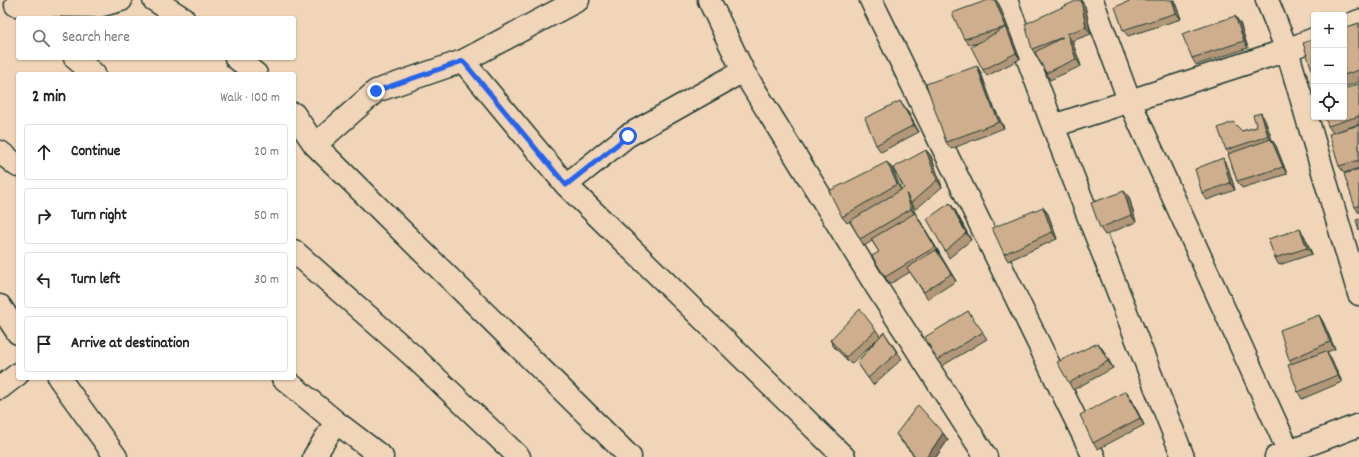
<!DOCTYPE html>
<html lang="en">
<head>
<meta charset="utf-8">
<style>
  :root { --surface:#fff; --page:#f2f2f2; --text:#222; --muted:#767676; --line:#e0e0e0 }
  body { margin:0; font-family:Dekko,sans-serif; background:var(--page); color:var(--text) }
  .controls { position:absolute; right:12px; top:12px; display:grid; overflow:hidden; border-radius:4px; box-shadow:0 1px 3px #0004 }
  .controls button { width:36px; height:36px; display:grid; place-items:center; padding:0; border:0; border-bottom:1px solid var(--line); background:var(--surface); color:var(--text); font:20px sans-serif }
  .stop { position:absolute; width:12px; height:12px; margin:-9px; border:3px solid #2563eb; border-radius:50%; background:#fff }
  .stop.end { background:#2563eb; border-color:#fff; box-shadow:0 1px 4px #0008 }
  .list { margin:0; padding:0; list-style:none }
  h2 { display:flex; justify-content:space-between; align-items:center; height:52px; margin:0; padding:0 16px; font-size:17px }
  h2 small { font-size:13px; font-weight:400; color:var(--muted) }
  .list li { display:grid; grid-template-columns:26px 1fr auto; gap:12px; align-items:center; box-sizing:border-box; height:56px; margin:0 8px 8px; padding:0 8px; border:1px solid var(--line); border-radius:4px }
  .list b { display:block; font-size:15px; white-space:nowrap }
  .list em { font-size:13px; font-style:normal; color:var(--muted) }
  .icon { flex:none; width:22px; height:22px; fill:none; stroke:currentColor; stroke-width:2; stroke-linecap:round; stroke-linejoin:round }
  .map { position:relative; flex:none; width:1359px; height:457px; overflow:hidden }
  .search { position:absolute; background:var(--surface); box-shadow:0 1px 3px #0004; left:16px; top:16px; width:280px; height:44px; display:flex; align-items:center; gap:10px; box-sizing:border-box; padding:0 14px; border-radius:4px; color:var(--muted); font-size:15px }
  .panel { position:absolute; background:var(--surface); box-shadow:0 1px 3px #0004; left:16px; top:72px; width:280px; height:308px; border-radius:4px }
  .map>svg:first-child { display:block }
  .lines { fill:none; stroke-linecap:round; stroke-linejoin:round }
  .minor-casing { stroke:#1f3d34; stroke-width:25 }
  .minor { stroke:#f1d5b8; stroke-width:22 }
  .wall { fill:#b19678; stroke:#1f3d34 }
  .shaded-wall { fill:#907a62; stroke:#1f3d34 }
  .building { fill:#ceae8c; stroke:#1f3d34 }
  .route { stroke:#2563eb; stroke-width:5 }
</style>
</head>
<body>
<div class="map">
<svg width="1359" height="457" viewBox="0 0 1359 457">
  <rect width="100%" height="100%" fill="#f1d5b8"/>
  <filter id="ink" filterUnits="userSpaceOnUse"><feTurbulence type="fractalNoise" baseFrequency=".025" numOctaves="2"/><feDisplacementMap in="SourceGraphic" scale="8" xChannelSelector="R" yChannelSelector="G"/><feConvolveMatrix kernelMatrix="1 2 1 2 8 2 1 2 1" color-interpolation-filters="sRGB"/></filter>
  <g filter="url(#ink)">
    <g class="lines">
      <defs>
        <path id="minor" d="M154,0L183,18
          M709,0L743,71L876,286L986,457
          M871,0L1094,457
          M1006,0L1053,126L1183,457
          M1092,0L1129,100L1289,452
          M1267,0L1287,50L1359,294
          M16,5L99,6L121,0
          M1344,27L1359,21
          M75,58L94,74
          M236,58L256,74
          M463,61L566,185L844,457
          M294,114L315,145L630,457
          M1053,126L1287,50L1314,39
          M315,145L376,91L463,61L578,0
          M0,152L18,166
          M566,185L627,136L743,71
          M294,251L413,356L519,457
          M0,306L18,333
          M59,378L116,457
          M283,378L336,422L382,457
          M0,388L18,374
          M314,457L336,422
          M1276,457L1359,425"/>
      </defs>
      <use href="#minor" class="minor-casing"/>
      <use href="#minor" class="minor"/>
    </g>
    <path class="wall" d="M1174,0L1181,19L1128,36L1123,30Z
      M999,4L1020,59L987,76L983,70L979,43L969,45L964,39Z
      M1085,6L1091,34L1072,41L1081,66L1050,80L1046,73L1032,49Z
      M1235,16L1240,23L1248,48L1196,65L1192,58Z
      M1359,23V82L1344,87V28Z
      M977,66L981,73L992,103L1004,128L951,149L946,142Z
      M1359,84V124L1333,133L1328,126Z
      M900,101L905,107L919,132L881,152L876,145Z
      M1265,120L1272,140L1276,146L1287,174L1242,188L1237,181L1229,153L1226,150L1242,131L1257,127Z
      M1359,125V168L1344,173L1339,166Z
      M926,150L931,156L942,187L916,209L912,204L915,213L919,219L940,254H939L956,281L928,299L910,272L890,284L885,277L879,252L872,241L864,246L860,239L850,221L847,223L842,217L892,168L901,190L904,188Z
      M1227,164L1235,190L1207,200L1202,193Z
      M1359,169V213L1355,207Z
      M1129,197L1136,222L1105,235L1100,228Z
      M950,203L955,210L971,240L949,258L945,251Z
      M1043,207L1048,214L1057,239L1008,261L1004,254Z
      M1304,235L1312,254L1279,265L1275,258Z
      M968,311L987,339L942,366L937,360Z
      M1319,315L1323,322L1335,349L1327,352L1331,358L1342,382L1302,399L1298,392L1292,364L1289,360Z
      M876,330L880,336L884,332L902,359L873,385L857,362L876,340L851,364L834,347L830,340Z
      M1098,343L1103,350L1113,368L1073,390L1069,383Z
      M1126,391L1131,398L1144,425L1098,449L1093,443Z
      M943,433L948,440L936,457H915L901,441L896,434Z"/>
    <path class="shaded-wall" d="M995,0H996L999,4L1020,59L1016,53Z
      M1081,0L1085,6L1091,34L1086,27Z
      M1172,0H1174L1181,19L1176,13Z
      M1235,16L1240,23L1248,48L1244,41Z
      M1067,34L1072,41L1081,66L1076,59Z
      M977,66L981,73L992,103L1004,128L999,122L988,97Z
      M900,101L905,107L919,132L914,125Z
      M1261,113L1265,120L1272,140L1276,146L1287,174L1283,167L1272,142L1268,136Z
      M926,150L931,156L942,187L937,180Z
      M1223,158L1227,164L1235,190L1230,183Z
      M887,162L892,168L902,191L897,184Z
      M1124,191L1129,197L1136,222L1131,215Z
      M906,193L912,204L915,213L919,219L940,254L911,209Z
      M950,203L955,210L971,240L966,233Z
      M1043,207L1048,214L1057,239L1052,232Z
      M1300,229L1304,235L1312,254L1307,248Z
      M936,250L941,256L956,281L951,274Z
      M1319,315L1323,322L1335,349L1330,342Z
      M1098,343L1103,350L1113,368L1108,361Z
      M1326,351L1331,358L1342,382L1337,375Z
      M1126,391L1131,398L1144,425L1140,418Z
      M943,433L948,440L936,457H927Z"/>
    <path class="building" d="M988,0H995L1006,27L964,39L952,13Z
      M1078,0H1081L1086,27L1067,34L1076,59L1046,73L1035,52L1063,37L1032,49L1025,24Z
      M1132,0H1172L1176,13L1123,30L1115,7Z
      M1235,16L1244,41L1192,58L1182,34Z
      M1359,23V70L1344,75V28Z
      M1006,27L1016,53L983,70L971,47Z
      M1314,39V76L1303,43Z
      M977,66L988,97L999,122L946,142L926,84Z
      M1359,84V116L1328,126L1325,117H1344V89Z
      M900,101L914,125L876,145L865,118Z
      M1261,113L1268,136L1226,150L1218,128L1233,122L1242,131L1257,127L1253,115Z
      M1359,125V160L1339,166L1329,134Z
      M1271,139L1283,167L1237,181L1228,154Z
      M926,150L937,180L911,203L906,193L911,209L860,239L850,221L904,188L893,168Z
      M1223,158L1230,183L1202,193L1195,169Z
      M887,162L897,184L842,217L829,191Z
      M1359,169V205L1355,207L1344,174Z
      M1124,191L1131,215L1100,228L1091,203Z
      M950,203L966,233L945,251L927,219Z
      M1043,207L1052,232L1004,254L992,228Z
      M915,213L935,247L885,277L872,256L879,252L871,239Z
      M1359,219V230L1356,220Z
      M1300,229L1307,248L1275,258L1268,239Z
      M936,250L951,274L924,292L907,268Z
      M860,309L876,330L846,357L830,340Z
      M968,311L983,332L937,360L925,337Z
      M1319,315L1330,342L1289,360L1280,330Z
      M884,332L897,353L868,378L857,362Z
      M1098,343L1108,361L1069,383L1057,362Z
      M1326,351L1337,375L1298,392L1288,365Z
      M1126,391L1140,418L1093,443L1080,415Z
      M918,405L943,433L927,457H916L896,434Z"/>
  </g>
  <g class="lines" filter="url(#ink)">
    <path class="route" d="M376,91L463,61L566,185L628,136"/>
  </g>
</svg>
<div class="controls">
<button>+</button>
<button>−</button>
<button><svg class="icon" aria-label="locate" viewBox="0 0 24 24"><circle cx="12" cy="12" r="6"/><path d="M12 2v4M12 18v4M2 12h4M18 12h4"/></svg></button>
</div>
<div class="stop" style="left:628px;top:136px"></div>
<div class="stop end" style="left:376px;top:91px"></div>
<div class="search"><svg class="icon" aria-label="search" viewBox="0 0 24 24"><circle cx="10" cy="10" r="6"/><path d="M15 15l6 6"/></svg>Search here</div>
<section class="panel">
<h2>2 min<small>Walk · 100 m</small></h2>
<ul class="list">
<li><svg class="icon" aria-label="ahead" viewBox="0 0 24 24"><path d="M12 20V5M6 11l6-6 6 6"/></svg><div><b>Continue</b></div><em>20 m</em></li>
<li><svg class="icon" aria-label="right" viewBox="0 0 24 24"><path d="M7 20v-9h11M14 6l5 5-5 5"/></svg><div><b>Turn right</b></div><em>50 m</em></li>
<li><svg class="icon" aria-label="left" viewBox="0 0 24 24"><path d="M17 20v-9H6M10 6l-5 5 5 5"/></svg><div><b>Turn left</b></div><em>30 m</em></li>
<li><svg class="icon" aria-label="arrive" viewBox="0 0 24 24"><path d="M6 21V4h12l-3 4 3 4H6"/></svg><div><b>Arrive at destination</b></div></li>
</ul>
</section>
</div>
</body>
</html>
